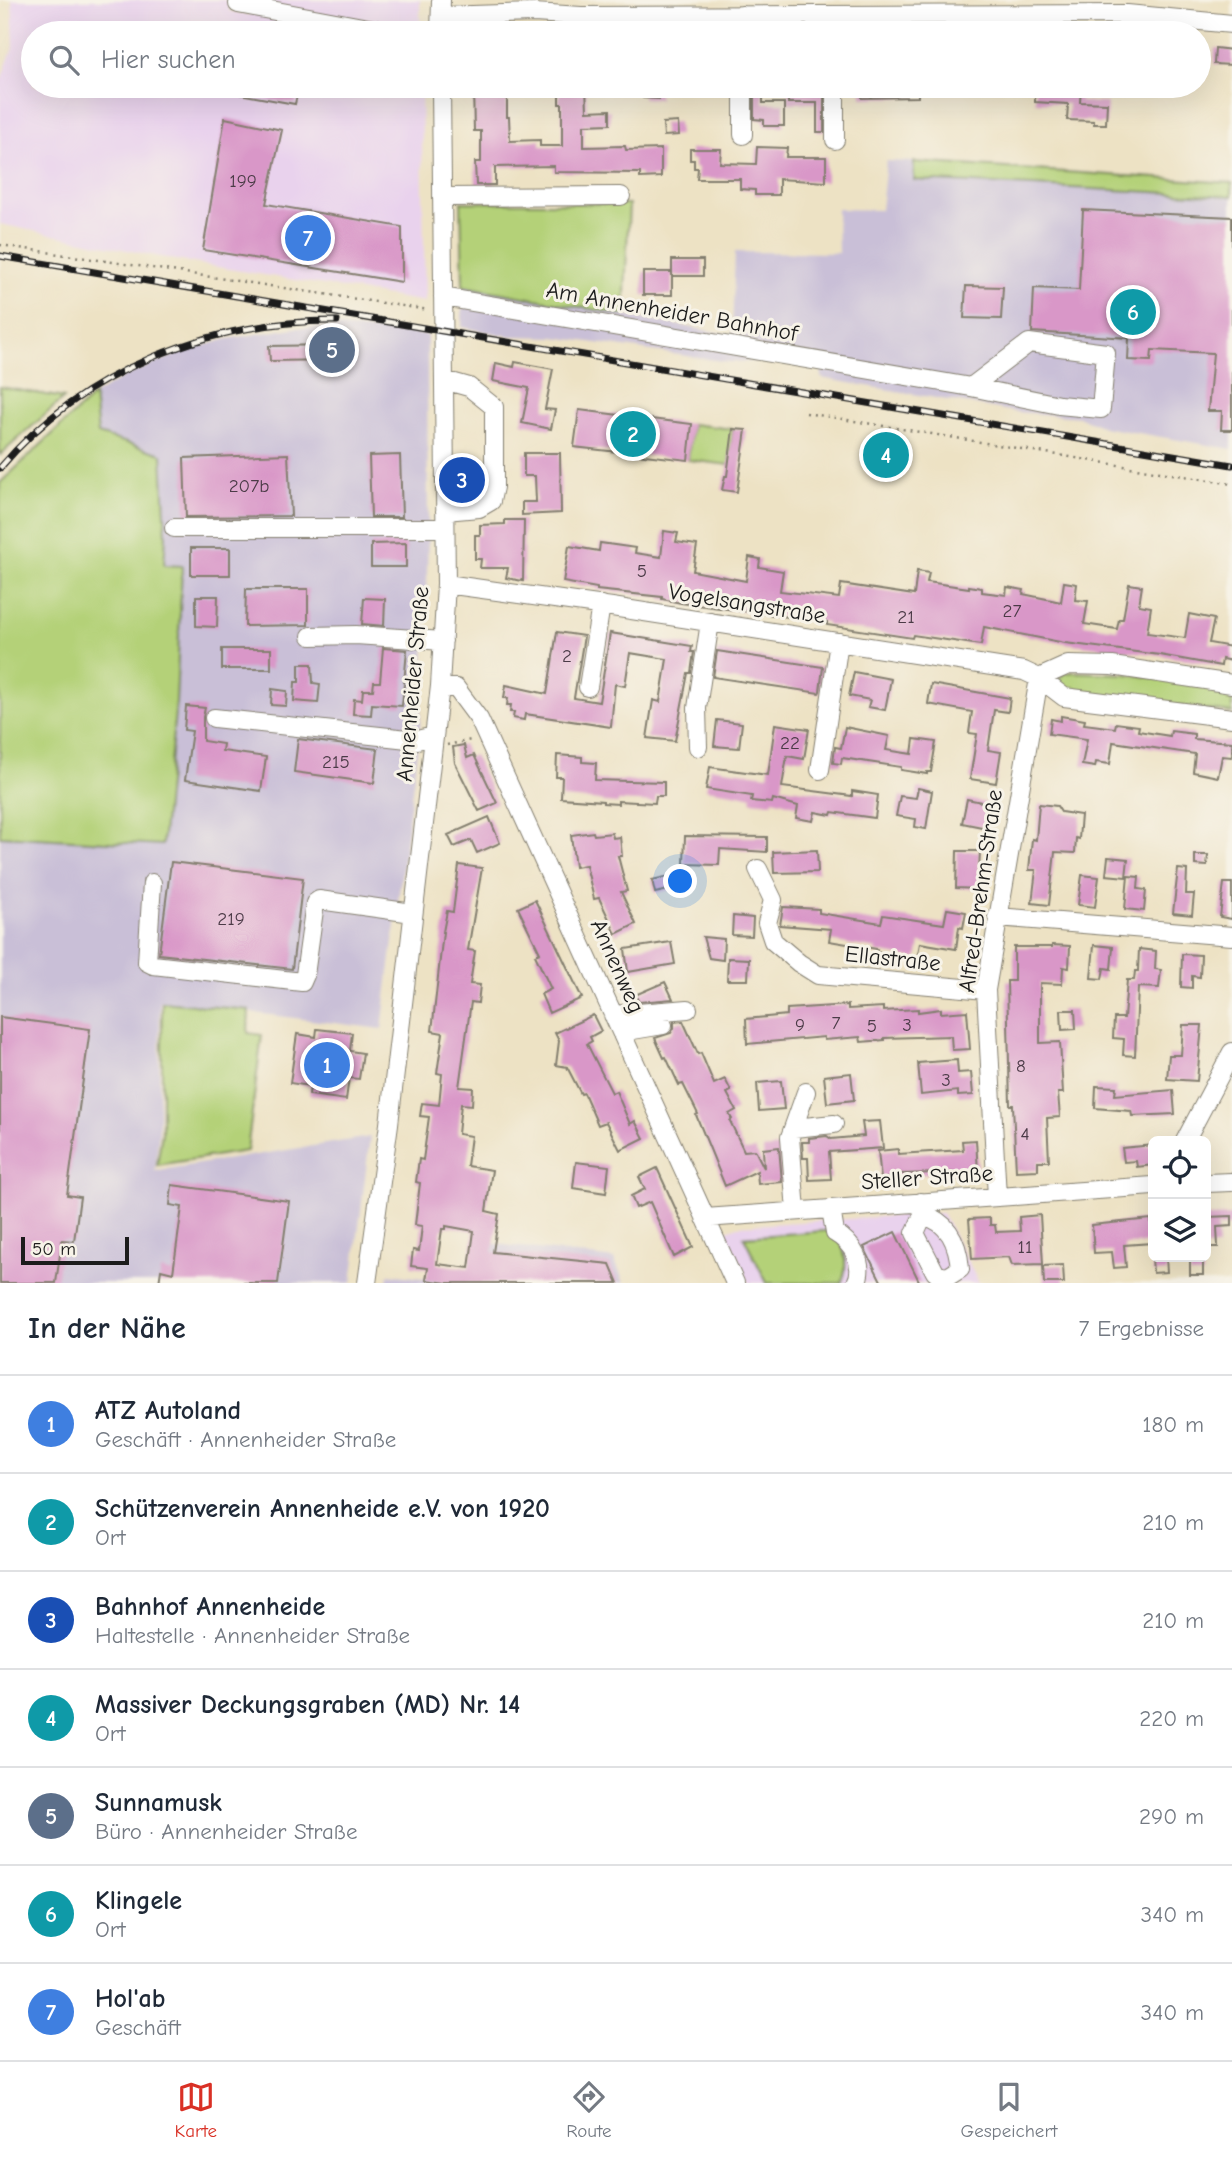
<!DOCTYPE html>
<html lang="de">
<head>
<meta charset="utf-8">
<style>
  :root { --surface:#fff; --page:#f6f6f7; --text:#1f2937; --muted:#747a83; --line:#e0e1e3; --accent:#d93025 }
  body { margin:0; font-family:"Comic Neue",sans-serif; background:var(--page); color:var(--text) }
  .controls { position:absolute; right:21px; bottom:21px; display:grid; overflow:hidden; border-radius:10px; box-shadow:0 7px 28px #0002 }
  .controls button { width:63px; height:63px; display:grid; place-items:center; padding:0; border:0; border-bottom:2px solid var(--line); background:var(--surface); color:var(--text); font:35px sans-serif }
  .scale { position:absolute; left:21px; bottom:18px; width:108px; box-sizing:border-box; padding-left:7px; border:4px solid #1c1c1c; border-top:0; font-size:19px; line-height:24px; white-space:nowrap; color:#1c1c1c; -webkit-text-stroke:5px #f7f3e8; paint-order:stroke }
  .you { position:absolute; left:681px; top:882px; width:24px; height:24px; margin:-18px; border:5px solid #fff; border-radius:50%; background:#1a73e8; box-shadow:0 0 0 10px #1a73e833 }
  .badge { display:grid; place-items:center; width:46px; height:46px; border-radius:50%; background:var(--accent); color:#fff; font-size:23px; font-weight:700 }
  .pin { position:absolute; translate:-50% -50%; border:4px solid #fff; box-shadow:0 2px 7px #0006 }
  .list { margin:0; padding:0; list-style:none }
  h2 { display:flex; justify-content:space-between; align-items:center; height:91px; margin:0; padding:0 28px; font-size:30px }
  h2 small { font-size:23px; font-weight:400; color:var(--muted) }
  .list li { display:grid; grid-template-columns:46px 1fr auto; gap:21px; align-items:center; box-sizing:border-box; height:98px; padding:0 28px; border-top:2px solid var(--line) }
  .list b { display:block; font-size:26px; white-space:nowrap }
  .list p { margin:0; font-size:23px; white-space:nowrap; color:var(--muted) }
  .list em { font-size:23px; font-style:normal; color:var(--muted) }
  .icon { flex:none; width:38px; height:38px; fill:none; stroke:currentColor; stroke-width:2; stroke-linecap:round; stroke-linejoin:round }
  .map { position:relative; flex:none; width:1232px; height:1283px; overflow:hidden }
  .search { position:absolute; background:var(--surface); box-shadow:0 7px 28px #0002; left:21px; right:21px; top:21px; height:77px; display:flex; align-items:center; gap:18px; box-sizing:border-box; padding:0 24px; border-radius:38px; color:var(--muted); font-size:26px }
  .sheet { height:777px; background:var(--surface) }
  nav { display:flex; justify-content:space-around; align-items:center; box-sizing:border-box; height:98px; border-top:2px solid var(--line); background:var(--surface); font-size:19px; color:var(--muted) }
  nav a { display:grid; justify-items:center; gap:4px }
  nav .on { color:var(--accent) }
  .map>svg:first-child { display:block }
  .built { fill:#e9d2ed }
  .industrial { fill:#c9bfd7 }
  .green { fill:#b4d178; stroke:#68764a; stroke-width:2 }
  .building { fill:#d997c8; fill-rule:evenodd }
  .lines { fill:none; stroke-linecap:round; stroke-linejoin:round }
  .minor-casing { stroke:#847f70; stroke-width:20 }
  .path { stroke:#847f70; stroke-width:2.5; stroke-dasharray:2 5; stroke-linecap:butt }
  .minor { stroke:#fff; stroke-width:18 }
  .rail-casing { stroke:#1c1c1c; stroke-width:7 }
  .rail { stroke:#f7f3e8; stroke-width:4.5; stroke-dasharray:13; stroke-linecap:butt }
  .labels { text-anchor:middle; stroke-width:6; stroke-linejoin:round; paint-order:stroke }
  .number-label { font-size:19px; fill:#4b3b47 }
  .street-label { font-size:23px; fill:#1c1c1c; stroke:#f7f3e8 }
</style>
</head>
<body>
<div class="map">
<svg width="1232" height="1283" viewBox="0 0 1232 1283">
  <rect width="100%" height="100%" fill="#f7f3e8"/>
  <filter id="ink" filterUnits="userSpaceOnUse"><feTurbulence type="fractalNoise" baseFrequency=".0143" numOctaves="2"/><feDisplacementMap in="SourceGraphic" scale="14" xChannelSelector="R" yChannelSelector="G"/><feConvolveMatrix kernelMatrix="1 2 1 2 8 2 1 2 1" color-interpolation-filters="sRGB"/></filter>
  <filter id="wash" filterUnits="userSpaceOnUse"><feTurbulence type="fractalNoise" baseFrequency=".00686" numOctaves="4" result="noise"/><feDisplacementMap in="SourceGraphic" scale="28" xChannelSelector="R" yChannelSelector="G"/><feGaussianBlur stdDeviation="1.57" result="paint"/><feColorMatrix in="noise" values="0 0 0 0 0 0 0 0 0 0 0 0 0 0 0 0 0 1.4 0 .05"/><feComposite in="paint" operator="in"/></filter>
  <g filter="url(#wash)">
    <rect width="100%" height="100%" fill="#ede2c4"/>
    <path class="built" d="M12,0H229V11L249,15L250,0H420V33H33V86H421L425,302L176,260L0,224V82L14,45Z
      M942,1213L979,1283H749L725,1231L738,1226Z"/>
    <path class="industrial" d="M886,161L914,162V180L1232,196V449L1103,427L1080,417L1016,412L821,378L822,369L777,361L729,362L554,337L509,336L462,327L463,286L732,335L735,252L838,253L837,209L881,210Z
      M337,327L427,335L428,537L425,644L420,727L382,1029L160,1001L159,1130L155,1171L370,1137L352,1283H0V836L161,845L181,566L164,565L166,536L98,434L94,395L128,375L183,352L227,339L294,328Z
      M473,1241L614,1259L624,1283H466Z
      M389,1274L463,1283H387Z"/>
    <path class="green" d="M914,162L1232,183V196L914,180Z
      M461,202L629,204L624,315L463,286Z
      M0,387L64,398L0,455Z
      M94,395L98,434L162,454L166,536L164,565L182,566L176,702L162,845L0,836V483Z
      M692,424L733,429L729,465L688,460Z
      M1071,672L1126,674L1232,688V713L1065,692L1059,687V679L1063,674Z
      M162,1002L249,1010L248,1033L262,1035L247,1151L157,1165L162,1132Z
      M837,1230C843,1247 850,1266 841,1283H767L744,1237Z"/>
    <g id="blocks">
      <path class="building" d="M1215,48L1232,50V65L1214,64Z
        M228,86H299L295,104L228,92Z
        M473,86H507V117H509L510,141L540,140V146H562V104H559V86H586L587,111L610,110V124L584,125V147L625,146L626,150L661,149V177L640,178V173L554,172V166L495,167V185H476L475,162H481V131H474Z
        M643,86H659V99L643,98Z
        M754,86H763V103H784V126H764V120L754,119Z
        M788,86H824V132H817V103H788Z
        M862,86H918V97L862,98Z
        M1035,86L1081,87L1080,102L1107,103L1106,124H1094V121L1067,120L1068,104L1035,102Z
        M225,118L282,130L266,204L402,227V282L203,250Z
        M678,122L679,135L664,136L663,123Z
        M757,147L787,148L786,157H826V182L779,179V195H755V190L740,189V179H697L698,168H694V160H690V149H721L720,163L756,164Z
        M1083,210L1232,217V430H1221L1222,411H1208L1213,353L1152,350L1151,361L1128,360L1129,338L1032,332L1034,288L1079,290Z
        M672,260H703V276H672Z
        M643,272H672V295H643Z
        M966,286L1003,287L1001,319L964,318Z
        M333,345L334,360L270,361L269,346Z
        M515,362L553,369L545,409L555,410L551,429L522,423L529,388L493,381L496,363L514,367Z
        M579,410L692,424L688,460L574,447Z
        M733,429L746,430L737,492L722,490L725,476H727Z
        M524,453H560L561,513L522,515V502H536L535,476H524Z
        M288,454L291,516L186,517L184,458Z
        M400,455L402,517H371L369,456Z
        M505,520H524L523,581L506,578L508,568H480L481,559H475V535H480V525L505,524Z
        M664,531L678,533L676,542L697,545L693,571L746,581L749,557L760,559L759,567L783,571L780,591L839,598L841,584L914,595L917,571L929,573L927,582L969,588V586L982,588V592L1006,595L1007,587L1024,590L1023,594L1061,602L1064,582L1077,584L1075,600L1088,601L1084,624L1117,629L1119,619H1123L1129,584L1142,586L1139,605L1151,607L1147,633L1185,638L1189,614L1214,619L1209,643L1232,647V661L1222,659L1221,666L1160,655L1065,643L984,627L981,645L913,635L912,638L827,625V622L681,603L662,599V597L597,590V588L563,582L569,546L599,551L600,543L636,548L635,553L661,557Z
        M406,543V567H371V544Z
        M191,548H230V575H191Z
        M246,589H308V625L245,626Z
        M196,596H218L217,627L196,626Z
        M364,598L385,599L384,626L362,624Z
        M557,632L584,636L574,698L599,702L610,633L692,646L691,652H694L691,673H688L675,741L647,738L653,700L660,702L667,659L630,653L625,686L615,684L611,727L525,714L524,720L513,718L514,712H510L511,705H507L508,698H504L506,685L547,694Z
        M383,648L407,650L402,706L372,704L371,715L353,714L354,699L362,700L363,690H373L374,682H380Z
        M222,649H271V669H222Z
        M717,651L823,667L820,691L819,693L713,677Z
        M299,664H312L313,683L320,684L318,703L294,701L295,682H299Z
        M854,672L891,679L885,710L868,707L870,700L849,696Z
        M931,684L1010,698L1008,712L994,710L988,750L1001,752L996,783L970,779L977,734L969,733L972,712L928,704Z
        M272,689L287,691L286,706L271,705Z
        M186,706L205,708L203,717V741L223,744L222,751L266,757L261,791L185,780L192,731L184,730Z
        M1061,716L1085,720L1084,724L1115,728L1116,723L1139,726L1138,731L1170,736L1171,731L1194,734V739L1232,742V757L1222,756L1218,777L1193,772L1195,754L1113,742L1110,764L1096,762L1095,767L1082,765L1087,739L1049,734L1051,719L1061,721Z
        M717,720L742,723L739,748L714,746Z
        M775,724L809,729L804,759L787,756L782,787L852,796V791L878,795L875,818L832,812L831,815L815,812L813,821L796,818L798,806L773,799L772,803L751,801L752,796L706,789L710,767L768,775Z
        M845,727L889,736L886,750L912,754L914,739L936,742L931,772H927V774L901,770V767L842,758L841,764L833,763L835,747L841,748Z
        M298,739L378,749L374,783L294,772Z
        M464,745L467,758L474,755L497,803L479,811L455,763L453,747Z
        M557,755L582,757V762L596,763L595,780L664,782V796H656L655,803L618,801V804L603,803V801L561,798L562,777H556Z
        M918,788L932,791L926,829L915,827L916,819L896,816L900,796L916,798Z
        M967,799L991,804L987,828L962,823Z
        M1039,804L1057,806L1061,812L1081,815L1079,839L1076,838L1075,853L1055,852L1049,905L1032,903L1036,870H1029L1032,839L1036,840Z
        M489,817L500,843L477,853L471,840L454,847L448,835Z
        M593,832L594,835L612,833L613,838L620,837L622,856H618L627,891L621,892L636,924L616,934L599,898L594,899L586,865L575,867L571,835Z
        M685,836L767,837V852L720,849L719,865L684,864Z
        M817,850L818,872L774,873L773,852Z
        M957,851H980L978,889L956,888Z
        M1195,855H1208L1207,866L1195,865Z
        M1108,857L1128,859L1126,877L1106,875Z
        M171,862L303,878L292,969L159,954Z
        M459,865L482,868L468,950L475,951L470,984L480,985L478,1003L471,1002L459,1087L473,1088L472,1105L461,1104L458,1134L471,1136L467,1166L492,1170L486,1211L499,1214L493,1252L610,1264L618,1283H447L426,1280L428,1268L411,1266L413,1250L419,1251L422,1226L415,1225L420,1183L416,1182L419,1159L423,1160L429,1117L420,1116L422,1103L439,1105L442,1074L437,1073L443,1033L432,1031L443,932L447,911L453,912ZM446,1226L474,1231L469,1268L437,1264L442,1229H446Z
        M1178,869L1187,870L1186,894H1194L1192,915L1173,913Z
        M688,872L691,885L655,893L652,880Z
        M1082,875L1099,877L1095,907L1078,905Z
        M1128,876L1139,877L1138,889L1146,890L1144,911L1125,909Z
        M1224,883H1232V919L1220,917Z
        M535,900L582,998L549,1013L541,994L551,989L535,955L540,953L518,908Z
        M783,907L819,909V913L881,923L883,915L944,924L947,909L966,912L963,928L959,927L956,949L920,943L917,959L876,952L877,949L829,941L831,929L780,925Z
        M733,916L753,918L752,936L732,935Z
        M703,937L724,939L723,960L709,958Z
        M671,942L675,964L628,972L625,949Z
        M1052,945L1070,946L1069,968L1063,967L1062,984L1040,983V1043L1060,1042L1063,1093H1058L1060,1117L1047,1118L1049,1161H1038V1170L1016,1171L1013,1105H1010L1007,981H1014V947H1052Z
        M1094,945L1113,947L1111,969L1104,968L1102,979L1091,978Z
        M1139,949L1156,951L1155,969L1161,970L1159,988L1138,987L1135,1056L1123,1055L1124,1039L1113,1038L1114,1018H1124L1127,980H1134L1135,971H1138Z
        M1182,954L1201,955L1200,977L1192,976V988L1181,987Z
        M728,958L749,959L748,980H727Z
        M665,982L673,999L639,1002L635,995Z
        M848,1005V1009L883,1007V1011L918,1009V1012L941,1009V1013L967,1011L970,1049L952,1050L951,1036L884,1038V1040L861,1042L860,1037L824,1040V1037L747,1044L746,1019L787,1015V1009Z
        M1061,1010H1075L1076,1029L1062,1030Z
        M593,1015L601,1031L590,1037L592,1041L587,1044L612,1093L616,1091L630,1124L635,1121L644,1138L620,1150L606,1122L598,1125L584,1093L581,1094L567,1067L556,1065L559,1041L555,1033Z
        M0,1017L90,1029L67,1195L80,1197L74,1241L62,1240L56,1283H0Z
        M683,1021L698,1054L701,1053L714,1084L725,1079L731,1091L727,1093L736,1110L729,1114L732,1119L730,1121L744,1151L755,1150L764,1168L763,1149L779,1147L782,1182L758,1184L757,1171L725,1186L696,1115L698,1114L683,1084L679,1085L666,1057L664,1058L655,1038L671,1033L674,1028V1022Z
        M1183,1025H1202L1197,1081L1167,1079L1169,1055H1181Z
        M317,1029L352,1033L350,1051L363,1053L359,1079L349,1078L346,1100L309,1095L310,1086L290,1083L297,1034L316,1037Z
        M957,1060L958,1073L971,1072L973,1095L958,1096V1091L921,1095L918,1063Z
        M851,1073L854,1100L827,1103L824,1076Z
        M781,1081L784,1109L759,1111L757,1083Z
        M1096,1086L1116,1087L1115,1095L1173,1090L1175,1114L1132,1116L1131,1111L1095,1108Z
        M880,1121L883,1148L829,1152L831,1179L809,1180L808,1158H803L802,1142H809V1138L827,1136L831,1139L864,1136L862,1122Z
        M976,1140L978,1172L900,1174V1177L881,1179L878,1151L898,1149V1154L963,1150L962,1141Z
        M1153,1145V1165L1137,1167L1136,1161L1124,1162L1122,1148Z
        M576,1162L609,1166L606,1193L573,1188Z
        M657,1168L693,1247L674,1257L650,1202L636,1208L631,1196L645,1189L639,1177Z
        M172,1185L289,1201L278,1283H159L161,1270L173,1273L182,1207L170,1205Z
        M1040,1215L1043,1264L1012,1265L1009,1257L972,1259L969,1219L990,1218V1225H995L996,1232L1020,1231L1019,1217Z
        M1232,1216V1226L1217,1227L1218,1247H1206V1217Z
        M1151,1219L1152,1243L1124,1245L1126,1267L1114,1268L1112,1252L1094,1253L1092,1225Z
        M895,1232L920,1283H882L864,1247Z
        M1152,1257H1166L1167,1272L1153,1273Z
        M1190,1257H1203V1275H1190Z
        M1063,1265L1064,1283H1044L1043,1266Z"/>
    </g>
  </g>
  <g filter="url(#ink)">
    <use href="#blocks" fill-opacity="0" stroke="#847f70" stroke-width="2"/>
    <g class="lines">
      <defs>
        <path id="minor" d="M238,4L395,33
          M742,15V33
          M835,15V33
          M441,16L534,13L581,16L1127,14L1232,24
          M440,33L441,0
          M743,86V135
          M835,86V140
          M443,197L621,196
          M443,297L971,387L1059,405L1101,409L1106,353L1029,343L971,387
          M444,380L469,387L494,407V487L491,501L479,508L445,511
          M174,528H445
          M446,584L612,607L1024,671L1039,678L1064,697L1232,718
          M311,636L356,635L443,641
          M1039,678L1068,665L1112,666L1232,684
          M440,686L456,688L479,719L735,1283
          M588,687L601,605
          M214,718L417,740L434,736
          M698,747L697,708L710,622
          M820,770L839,642
          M758,869L773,900L767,923L773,941L799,963L818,975L986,990
          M152,883L147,962L153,965L302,982L305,975L315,903L319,900L413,913
          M997,917L1232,936
          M613,1015L688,1009
          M621,1032L663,1025
          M794,1128L834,1124
          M1185,1141L1232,1052
          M1206,1183L1232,1182
          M997,1197L986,990L1039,678
          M921,1202L923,1215L915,1233L935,1272L942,1277L949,1276L960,1269C958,1243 949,1222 923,1215
          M831,1209L835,1233C851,1242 866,1264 856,1283
          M796,1211L790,1137L806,1092
          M705,1218L1153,1186
          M367,1283L389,1124L440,686L446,584L441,86"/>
      </defs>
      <use href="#minor" class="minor-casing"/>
      <path class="path" d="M0,245L429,310
        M806,413L1232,484
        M447,745L471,740"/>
      <use href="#minor" class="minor"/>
      <defs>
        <path id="rail" d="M0,256L1232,465
          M0,468C83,370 210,320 337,321"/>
      </defs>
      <use href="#rail" class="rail-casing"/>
      <use href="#rail" class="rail"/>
    </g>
  </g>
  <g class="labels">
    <g class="number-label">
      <text x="243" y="187">199</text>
      <text x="249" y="492">207b</text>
      <text x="642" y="577">5</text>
      <text x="1012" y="617">27</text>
      <text x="906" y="623">21</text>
      <text x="567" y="662">2</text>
      <text x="790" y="749">22</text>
      <text x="336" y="768">215</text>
      <text x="231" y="925">219</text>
      <text x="836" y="1029">7</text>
      <text x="800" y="1031">9</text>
      <text x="907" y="1031">3</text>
      <text x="872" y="1032">5</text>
      <text x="1021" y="1072">8</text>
      <text x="946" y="1086">3</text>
      <text x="1025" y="1140">4</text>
      <text x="1025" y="1253">11</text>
    </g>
    <g class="street-label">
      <text transform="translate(672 311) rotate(10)" y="8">Am Annenheider Bahnhof</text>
      <text transform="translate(747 603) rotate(9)" y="8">Vogelsangstraße</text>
      <text transform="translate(412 684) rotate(-85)" y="8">Annenheider Straße</text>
      <text transform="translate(980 891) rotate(-82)" y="8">Alfred-Brehm-Straße</text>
      <text transform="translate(893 958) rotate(6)" y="8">Ellastraße</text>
      <text transform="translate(618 966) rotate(66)" y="8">Annenweg</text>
      <text transform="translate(927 1177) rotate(-4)" y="8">Steller Straße</text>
    </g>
  </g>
</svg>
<div class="controls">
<button><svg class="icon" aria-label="locate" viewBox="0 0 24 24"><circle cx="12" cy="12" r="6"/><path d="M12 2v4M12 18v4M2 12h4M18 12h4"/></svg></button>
<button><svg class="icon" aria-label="layers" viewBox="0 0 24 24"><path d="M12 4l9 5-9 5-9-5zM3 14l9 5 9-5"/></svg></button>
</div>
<div class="scale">50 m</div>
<div class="you"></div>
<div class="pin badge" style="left:327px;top:1065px;background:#3f7fe0">1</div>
<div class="pin badge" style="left:633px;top:434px;background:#0f9aa8">2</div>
<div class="pin badge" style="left:462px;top:480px;background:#1a4fb4">3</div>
<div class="pin badge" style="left:886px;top:455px;background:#0f9aa8">4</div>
<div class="pin badge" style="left:332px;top:350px;background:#5c6f8a">5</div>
<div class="pin badge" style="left:1133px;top:312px;background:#0f9aa8">6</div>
<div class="pin badge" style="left:308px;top:238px;background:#3f7fe0">7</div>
<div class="search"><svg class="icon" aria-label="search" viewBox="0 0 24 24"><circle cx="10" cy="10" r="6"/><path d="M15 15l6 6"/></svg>Hier suchen</div>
</div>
<section class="sheet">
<h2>In der Nähe<small>7 Ergebnisse</small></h2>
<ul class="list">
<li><span class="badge" style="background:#3f7fe0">1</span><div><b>ATZ Autoland</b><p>Geschäft · Annenheider Straße</p></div><em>180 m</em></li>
<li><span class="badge" style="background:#0f9aa8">2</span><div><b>Schützenverein Annenheide e.V. von 1920</b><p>Ort</p></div><em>210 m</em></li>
<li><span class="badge" style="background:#1a4fb4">3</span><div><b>Bahnhof Annenheide</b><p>Haltestelle · Annenheider Straße</p></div><em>210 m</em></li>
<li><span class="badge" style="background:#0f9aa8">4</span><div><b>Massiver Deckungsgraben (MD) Nr. 14</b><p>Ort</p></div><em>220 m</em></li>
<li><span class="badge" style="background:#5c6f8a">5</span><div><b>Sunnamusk</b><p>Büro · Annenheider Straße</p></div><em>290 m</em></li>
<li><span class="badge" style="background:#0f9aa8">6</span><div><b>Klingele</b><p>Ort</p></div><em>340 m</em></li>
<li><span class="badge" style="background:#3f7fe0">7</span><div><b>Hol'ab</b><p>Geschäft</p></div><em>340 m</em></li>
</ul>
</section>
<nav>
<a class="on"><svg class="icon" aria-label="map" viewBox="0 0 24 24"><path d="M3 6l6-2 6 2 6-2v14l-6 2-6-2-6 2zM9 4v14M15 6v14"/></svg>Karte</a>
<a><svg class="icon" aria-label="directions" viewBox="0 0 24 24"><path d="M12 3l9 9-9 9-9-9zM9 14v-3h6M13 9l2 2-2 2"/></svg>Route</a>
<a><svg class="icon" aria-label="saved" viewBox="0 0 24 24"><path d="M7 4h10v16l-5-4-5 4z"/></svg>Gespeichert</a>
</nav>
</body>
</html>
